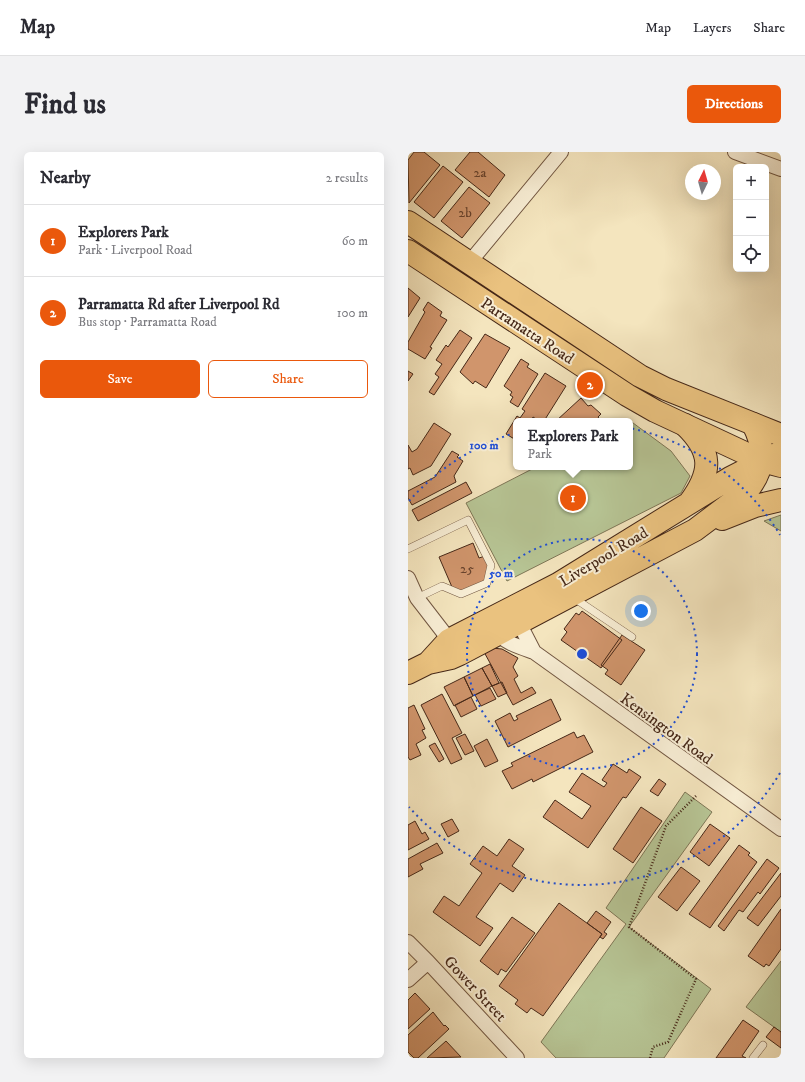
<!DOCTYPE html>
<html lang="en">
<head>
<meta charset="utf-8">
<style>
  :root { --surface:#fff; --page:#f2f2f3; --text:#2b2b33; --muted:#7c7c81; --line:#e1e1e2; --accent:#ea580c }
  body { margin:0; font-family:"IM FELL DW Pica",serif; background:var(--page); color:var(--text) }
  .controls { position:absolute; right:12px; top:12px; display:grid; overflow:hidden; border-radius:6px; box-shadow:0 4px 16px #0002 }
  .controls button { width:36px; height:36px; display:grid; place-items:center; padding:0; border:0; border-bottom:1px solid var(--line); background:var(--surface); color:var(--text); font:20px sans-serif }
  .compass { position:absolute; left:277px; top:12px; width:36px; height:36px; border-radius:50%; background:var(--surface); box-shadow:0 4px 16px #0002; rotate:5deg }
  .you { position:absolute; left:233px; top:459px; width:14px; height:14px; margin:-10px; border:3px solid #fff; border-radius:50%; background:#1a73e8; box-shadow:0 0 0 6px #1a73e833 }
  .badge { display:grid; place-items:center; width:26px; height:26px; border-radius:50%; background:var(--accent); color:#fff; font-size:13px; font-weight:700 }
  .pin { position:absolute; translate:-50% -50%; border:2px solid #fff; box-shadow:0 1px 4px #0006 }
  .popup { position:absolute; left:105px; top:266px; width:120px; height:52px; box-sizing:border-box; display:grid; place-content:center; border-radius:6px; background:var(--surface); filter:drop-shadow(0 1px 3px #0005); font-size:13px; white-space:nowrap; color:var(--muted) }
  .popup b { font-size:15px; color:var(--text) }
  .popup::after { content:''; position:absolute; left:50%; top:100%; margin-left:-8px; border:8px solid transparent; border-top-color:var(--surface) }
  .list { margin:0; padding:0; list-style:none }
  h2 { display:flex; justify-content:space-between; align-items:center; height:52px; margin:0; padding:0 16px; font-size:17px }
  h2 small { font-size:13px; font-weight:400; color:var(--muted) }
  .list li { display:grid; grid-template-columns:26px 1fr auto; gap:12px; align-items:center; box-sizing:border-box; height:72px; padding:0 16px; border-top:1px solid var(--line) }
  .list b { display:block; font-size:15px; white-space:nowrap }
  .list p { margin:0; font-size:13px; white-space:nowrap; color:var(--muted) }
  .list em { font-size:13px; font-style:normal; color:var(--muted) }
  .actions { display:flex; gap:8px; padding:12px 16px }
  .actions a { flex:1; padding:9px 0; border:1px solid var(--accent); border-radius:6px; text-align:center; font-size:14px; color:var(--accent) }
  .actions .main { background:var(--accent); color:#fff }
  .icon { flex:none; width:22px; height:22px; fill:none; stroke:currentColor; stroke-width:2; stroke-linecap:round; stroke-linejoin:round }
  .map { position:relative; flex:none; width:373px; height:906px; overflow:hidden; border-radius:6px }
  header { display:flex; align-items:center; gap:24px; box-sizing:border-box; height:56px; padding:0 20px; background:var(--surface); border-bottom:1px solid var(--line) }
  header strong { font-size:19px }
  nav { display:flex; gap:22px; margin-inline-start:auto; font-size:14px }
  .intro { display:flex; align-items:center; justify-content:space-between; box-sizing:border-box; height:96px; padding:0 24px }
  h1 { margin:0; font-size:28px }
  .button { padding:10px 18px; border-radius:6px; background:var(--accent); color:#fff; font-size:14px; font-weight:700 }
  main { display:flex; gap:24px; padding:0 24px }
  aside { flex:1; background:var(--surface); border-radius:6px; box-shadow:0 4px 16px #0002 }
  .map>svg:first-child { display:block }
  .green { fill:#b7c595; stroke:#7e7656 }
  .building { fill:#d0956c; stroke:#462818 }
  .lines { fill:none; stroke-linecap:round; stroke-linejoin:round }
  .lane-casing { stroke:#725742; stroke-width:8 }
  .street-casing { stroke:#725742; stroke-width:16 }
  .primary-casing { stroke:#462818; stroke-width:24 }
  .highway-casing { stroke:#462818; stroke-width:24 }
  .path { stroke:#462818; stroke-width:2.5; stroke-dasharray:1 2; stroke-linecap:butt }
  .lane { stroke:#f8eed5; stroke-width:7 }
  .street { stroke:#f8eed5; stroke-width:14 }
  .primary { stroke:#eac27f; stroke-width:22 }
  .highway { stroke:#eac27f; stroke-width:22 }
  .ring { fill:none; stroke:#1d4ed8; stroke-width:2; stroke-dasharray:2 4 }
  .labels { text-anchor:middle; stroke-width:4; stroke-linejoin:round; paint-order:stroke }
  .number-label { font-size:14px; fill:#68432d }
  .street-label { font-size:16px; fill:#462818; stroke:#f8eed5 }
  .centre { fill:#1d4ed8; stroke:#f8eed5; stroke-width:2 }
  .ring-label { font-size:12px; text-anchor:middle; font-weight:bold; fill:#1d4ed8; stroke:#f8eed5; stroke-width:4; stroke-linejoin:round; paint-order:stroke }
</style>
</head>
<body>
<header>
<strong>Map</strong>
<nav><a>Map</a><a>Layers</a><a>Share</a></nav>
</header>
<div class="intro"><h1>Find us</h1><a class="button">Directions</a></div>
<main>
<aside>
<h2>Nearby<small>2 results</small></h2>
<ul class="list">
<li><span class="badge">1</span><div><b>Explorers Park</b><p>Park · Liverpool Road</p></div><em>60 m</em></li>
<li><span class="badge">2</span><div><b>Parramatta Rd after Liverpool Rd</b><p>Bus stop · Parramatta Road</p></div><em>100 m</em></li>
</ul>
<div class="actions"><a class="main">Save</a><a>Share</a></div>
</aside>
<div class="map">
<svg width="373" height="906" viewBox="0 0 373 906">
  <rect width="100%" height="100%" fill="#f4e5be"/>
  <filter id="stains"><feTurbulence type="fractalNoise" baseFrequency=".005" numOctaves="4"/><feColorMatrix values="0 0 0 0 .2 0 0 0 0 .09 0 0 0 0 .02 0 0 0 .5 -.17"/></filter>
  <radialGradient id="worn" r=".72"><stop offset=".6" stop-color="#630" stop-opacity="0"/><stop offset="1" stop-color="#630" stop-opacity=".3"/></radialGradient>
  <path class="green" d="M221,268L263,299L282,324L273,341L99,429L58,351L128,315H222V269H219Z
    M373,363V379L356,369Z
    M277,640L304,660L221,775L303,837L256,906H148L133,890L218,772L198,756Z
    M373,809V880L338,855Z"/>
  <path class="building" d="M6,0H16L32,13L1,51L0,8Z
    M62,0H70L97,23L81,45L47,18Z
    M35,14L55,30L26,66L6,50Z
    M61,35L82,51L54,86L33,69Z
    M0,136L12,146L0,165Z
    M20,150L34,160L32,164L39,168L22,195L24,196L17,207L0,197V190L17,160L15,158Z
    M52,178L64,186L26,243L21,240L31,225L27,222L34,212L28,208L38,193L40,195Z
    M77,182L102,196L78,236L67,229L65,232L52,220Z
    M113,207L121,212L119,215L130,222L110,255L102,250L105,245L102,243L104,240L96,234Z
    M0,219L5,222L0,229Z
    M137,221L158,234L136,269H131L125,265L123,269H108V288L98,282L109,264L112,266L117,259L114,257Z
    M173,246L180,254L183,253L193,262L190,265L193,269H148Z
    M26,271L43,282L23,314L5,323L2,316L0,317V293L4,300L9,297Z
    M44,299L51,303L49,305L55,309L46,324L48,330L4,353L0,346V339L27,325Z
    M58,330L64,341L10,369L4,358Z
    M65,391L71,406L77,404L87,425L47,442L31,405Z
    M174,459L214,488L193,516L153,488L159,480L156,477L168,461L171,463Z
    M214,483L237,498L213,533L197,522L200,518L193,513Z
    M84,496L94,497L110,506L105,515L110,524L106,527L113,541L124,535L128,541L105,553L76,500Z
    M82,512L91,531L84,534L74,516Z
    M74,516L84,534L65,544L56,525Z
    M56,525L65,544L46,554L36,535Z
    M94,530L99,541L90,545L84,534Z
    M82,536L88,547L73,554L67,543Z
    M34,542L54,581L44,586L54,607L43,612L13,553Z
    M63,545L69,557L53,565L47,553Z
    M143,547L153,568L100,595L87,569L102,561L106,569L110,567L108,564Z
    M6,553L17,577L14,578L18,586L8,592L13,603L2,608L0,605V556Z
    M166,580L169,586L176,583L185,600L125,630L124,627L104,637L94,619L105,614L103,611Z
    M57,582L66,599L57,603L48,586Z
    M79,587L90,609L77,615L66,594Z
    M27,591L36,607L31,610L21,594Z
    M205,612L219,621L221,617L233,625L218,646L215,645L180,696L135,665L147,648L174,667L183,654L161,640L174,621L196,635L199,631L194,628Z
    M251,627L258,632L250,644L242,639Z
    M233,655L254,669L225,711L205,697Z
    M44,667L51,679L40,685L33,672Z
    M7,669L14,682L17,680L21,687L0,698V673Z
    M302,672L322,686L301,714L282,700Z
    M101,687L116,697L104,714L117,723L105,740L92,731L68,765L85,776L72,794L25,760L36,744L51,754L74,721L62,712L75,694L89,704Z
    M29,691L35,701L12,712L15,717L0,725V707Z
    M331,693L342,701L340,703L349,710L302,776L281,762Z
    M359,707L371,716L352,742L350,740L335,760L331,758L316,779L310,774Z
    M273,715L292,729L269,759L250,745Z
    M373,721V744L350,774L339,766Z
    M151,751L194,782L135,864L123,856L119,861L107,852L110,848L91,834Z
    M373,757V797L361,814L358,812L356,815L340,804Z
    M188,759L203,770L196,780L199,782L195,787L192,785L194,782L179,771Z
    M104,765L127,781L98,820L93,817L90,823L72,809Z
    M7,841L22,857L0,877V848Z
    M25,860L36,874L37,873L41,877L10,906H6L0,900V883Z
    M335,868L351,879L334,904L338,906H308Z
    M366,875L373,880V896L358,885Z
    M38,889L53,905L19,906Z"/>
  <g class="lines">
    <defs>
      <path id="lane" d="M0,397L60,368L83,413L79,431L53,442L34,434L9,446
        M166,446L224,485
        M345,906L355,893"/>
      <path id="street" d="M327,0L373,17
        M61,111L153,0
        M0,426L9,446L46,494
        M108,465L126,500
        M86,477C94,490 112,495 126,500L373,677
        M0,790L20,810L109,906
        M0,828L20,810"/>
      <path id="primary" d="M0,70L232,224L258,237L373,283
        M0,99L219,243L247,259L354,309L373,314"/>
      <path id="highway" d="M277,273C305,300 304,320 282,350
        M314,367L347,354L373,348
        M20,511L41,488L150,432L322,326L373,300
        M0,521L20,511L43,506L52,502L287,378L339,339C357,317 358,297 345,272"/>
    </defs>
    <use href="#lane" class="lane-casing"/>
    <use href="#street" class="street-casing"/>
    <use href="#primary" class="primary-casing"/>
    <use href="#highway" class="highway-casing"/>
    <path class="path" d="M242,906L245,895L260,890L288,827L221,775L258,674L288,644"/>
    <use href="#lane" class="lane"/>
    <use href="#street" class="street"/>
    <use href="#primary" class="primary"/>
    <use href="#highway" class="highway"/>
  </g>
  <g class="ring">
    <circle cx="174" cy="502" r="115"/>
    <path d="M372 621A231 231 0 0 1 1 655M1 349A231 231 0 0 1 372 383"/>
  </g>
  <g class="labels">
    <g class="number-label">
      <text x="72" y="25">2a</text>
      <text x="57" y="65">2b</text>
      <text x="59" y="421">25</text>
    </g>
    <g class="street-label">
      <text transform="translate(120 178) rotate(33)" y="6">Parramatta Road</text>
      <text transform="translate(195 404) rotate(-31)" y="6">Liverpool Road</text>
      <text transform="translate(259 576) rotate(36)" y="6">Kensington Road</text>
      <text transform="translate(68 836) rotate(47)" y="6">Gower Street</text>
    </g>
  </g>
  <circle cx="174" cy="502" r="6" class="centre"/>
  <g class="ring-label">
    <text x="76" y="297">100 m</text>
    <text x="93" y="425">50 m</text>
  </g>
  <rect width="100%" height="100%" filter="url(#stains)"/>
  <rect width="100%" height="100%" fill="url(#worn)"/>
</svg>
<div class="controls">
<button>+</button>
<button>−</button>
<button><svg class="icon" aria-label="locate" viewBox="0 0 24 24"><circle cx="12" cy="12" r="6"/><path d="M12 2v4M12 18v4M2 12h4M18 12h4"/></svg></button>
</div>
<svg class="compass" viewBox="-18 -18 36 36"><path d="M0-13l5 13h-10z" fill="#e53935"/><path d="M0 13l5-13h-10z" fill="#7c7c81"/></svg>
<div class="you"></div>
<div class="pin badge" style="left:165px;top:346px">1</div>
<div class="popup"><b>Explorers Park</b>Park</div>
<div class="pin badge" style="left:182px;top:233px">2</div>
</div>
</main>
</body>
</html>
